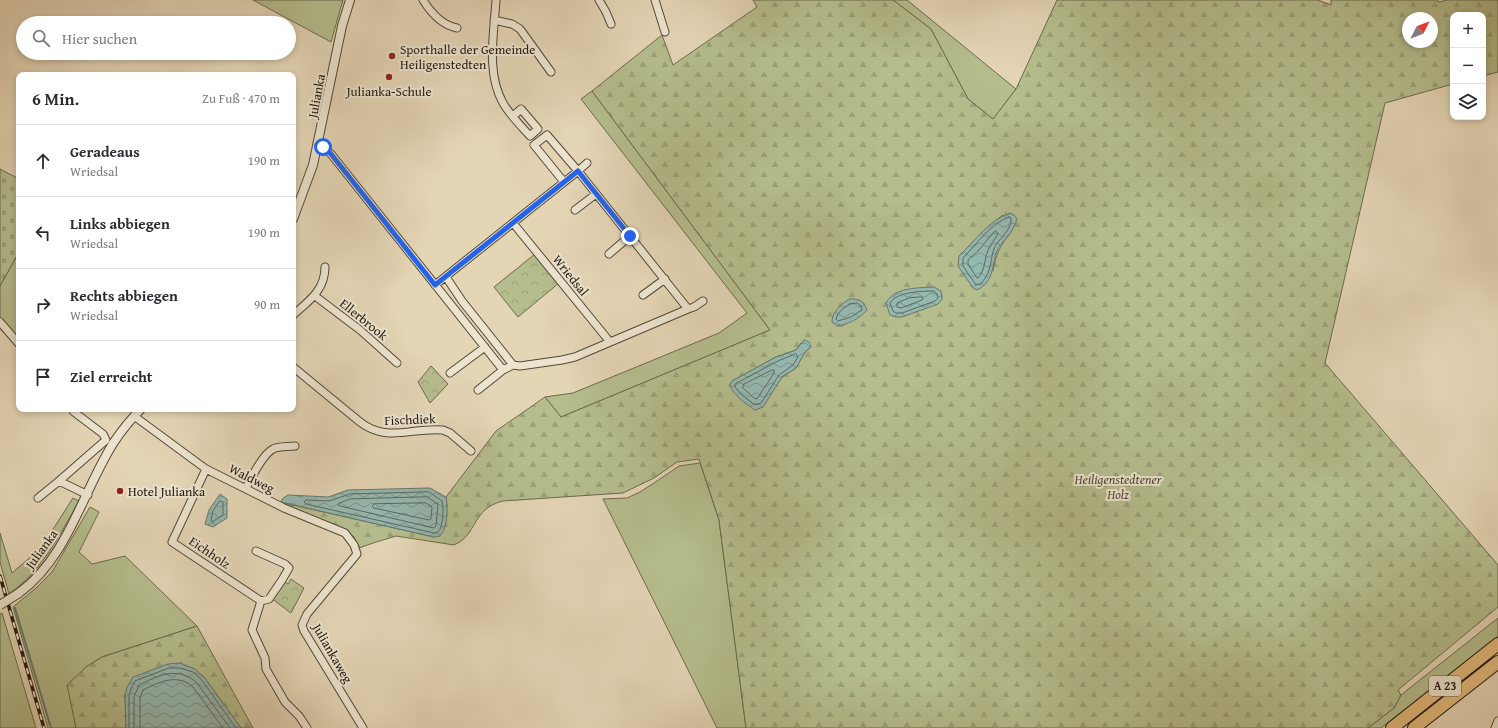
<!DOCTYPE html>
<html lang="de">
<head>
<meta charset="utf-8">
<style>
  :root { --surface:#fff; --page:#f2f2f3; --text:#2b2b33; --muted:#7c7c81; --line:#e1e1e2 }
  body { margin:0; font-family:"Gentium Book Plus",serif; background:var(--page); color:var(--text) }
  .controls { position:absolute; right:12px; top:12px; display:grid; overflow:hidden; border-radius:8px; box-shadow:0 2px 6px #0003 }
  .controls button { width:36px; height:36px; display:grid; place-items:center; padding:0; border:0; border-bottom:1px solid var(--line); background:var(--surface); color:var(--text); font:20px sans-serif }
  .compass { position:absolute; left:1402px; top:12px; width:36px; height:36px; border-radius:50%; background:var(--surface); box-shadow:0 2px 6px #0003; rotate:48deg }
  .stop { position:absolute; width:12px; height:12px; margin:-9px; border:3px solid #2563eb; border-radius:50%; background:#fff }
  .stop.end { background:#2563eb; border-color:#fff; box-shadow:0 1px 4px #0008 }
  .list { margin:0; padding:0; list-style:none }
  h2 { display:flex; justify-content:space-between; align-items:center; height:52px; margin:0; padding:0 16px; font-size:17px }
  h2 small { font-size:13px; font-weight:400; color:var(--muted) }
  .list li { display:grid; grid-template-columns:26px 1fr auto; gap:12px; align-items:center; box-sizing:border-box; height:72px; padding:0 16px; border-top:1px solid var(--line) }
  .list b { display:block; font-size:15px; white-space:nowrap }
  .list p { margin:0; font-size:13px; white-space:nowrap; color:var(--muted) }
  .list em { font-size:13px; font-style:normal; color:var(--muted) }
  .icon { flex:none; width:22px; height:22px; fill:none; stroke:currentColor; stroke-width:2; stroke-linecap:round; stroke-linejoin:round }
  .map { position:relative; flex:none; width:1498px; height:728px; overflow:hidden }
  .search { position:absolute; background:var(--surface); box-shadow:0 2px 6px #0003; left:16px; top:16px; width:280px; height:44px; display:flex; align-items:center; gap:10px; box-sizing:border-box; padding:0 14px; border-radius:22px; color:var(--muted); font-size:15px }
  .panel { position:absolute; background:var(--surface); box-shadow:0 2px 6px #0003; left:16px; top:72px; width:280px; height:340px; border-radius:8px }
  .map>svg:first-child { display:block }
  .grass { fill:#b5bd8d; stroke:#6b6b4e }
  .forest { fill:url(#forest-firs); stroke:#6b6b4e; fill-rule:evenodd }
  .cemetery { fill:url(#cemetery-stones); stroke:#6b6b4e }
  .park { fill:url(#park-crowns); stroke:#6b6b4e }
  .water { fill:url(#water-waves); stroke:#677870 }
  .lines { fill:none; stroke-linecap:round; stroke-linejoin:round }
  .shore { stroke:#5b6860; stroke-width:1 }
  .stream { stroke:#677870; stroke-width:2 }
  .minor-casing { stroke:#524839; stroke-width:9 }
  .tertiary-casing { stroke:#524839; stroke-width:10 }
  .motorway-casing { stroke:#211910; stroke-width:14 }
  .minor { stroke:#ede4cf; stroke-width:7 }
  .tertiary { stroke:#ede4cf; stroke-width:8 }
  .motorway { stroke:#e2ba7a; stroke-width:12 }
  .rail-casing { stroke:#211910; stroke-width:3.5 }
  .rail { stroke:#ede4cf; stroke-width:2; stroke-dasharray:6; stroke-linecap:butt }
  .tertiary-bridge-casing { stroke:#524839; stroke-width:10; stroke-linecap:butt }
  .tertiary-bridge { stroke:#ede4cf; stroke-width:8 }
  .route { stroke:#2563eb; stroke-width:5 }
  .poi-dot { fill:#8f2418; stroke:#ede4cf; stroke-width:1.5 }
  .labels { text-anchor:middle; stroke-width:4; stroke-linejoin:round; paint-order:stroke }
  .shield { fill:#ede4cf; stroke:#5e5649; stroke-width:1 }
  .shield-label { font-size:12px; font-weight:bold; fill:#211910 }
  .poi-label { font-size:13px; fill:#211910; stroke:#ede4cf; text-anchor:start }
  .street-label { font-size:13px; fill:#211910; stroke:#ede4cf }
  .park-label { font-size:13px; font-style:italic; fill:#4d4a36; stroke:#ede4cf }
</style>
</head>
<body>
<div class="map">
<svg width="1498" height="728" viewBox="0 0 1498 728">
  <defs>
    <pattern id="forest-firs" width="22" height="20" patternUnits="userSpaceOnUse"><rect width="22" height="20" fill="#b5bd8d"/><path d="M5 1l3.5 6h-7zM16 11l3.5 6h-7z" fill="#9ba279"/></pattern>
    <pattern id="cemetery-stones" width="16" height="16" patternUnits="userSpaceOnUse"><rect width="16" height="16" fill="#b5bd8d"/><path d="M2 7V4a2 2 0 0 1 4 0v3zM10 15v-3a2 2 0 0 1 4 0v3z" fill="#9ba279"/></pattern>
    <pattern id="park-crowns" width="20" height="18" patternUnits="userSpaceOnUse"><rect width="20" height="18" fill="#b5bd8d"/><path d="M2 6a3 3 0 1 1 6 0M12 15a3 3 0 1 1 6 0" fill="none" stroke="#9ba279"/></pattern>
    <pattern id="water-waves" width="16" height="10" patternUnits="userSpaceOnUse"><rect width="16" height="10" fill="#95b8b0"/><path d="M0 5q4-4 8 0t8 0" fill="none" stroke="#79958e"/></pattern>
  </defs>
  <rect width="100%" height="100%" fill="#e4d5b5"/>
  <filter id="stains"><feTurbulence type="fractalNoise" baseFrequency=".005" numOctaves="4"/><feColorMatrix values="0 0 0 0 .2 0 0 0 0 .09 0 0 0 0 .02 0 0 0 .5 -.17"/></filter>
  <radialGradient id="worn" r=".72"><stop offset=".6" stop-color="#630" stop-opacity="0"/><stop offset="1" stop-color="#630" stop-opacity=".3"/></radialGradient>
  <path class="grass" d="M253,0H343L331,42Z
    M893,0H907L1016,89L993,119L968,99L931,29Z
    M592,91L770,330L561,417L545,397L573,393L719,333L747,313L581,99Z
    M19,252V339L0,317V286Z
    M700,463L719,520L746,728H717L603,499L627,498L640,492L657,481L679,466Z
    M73,498L79,501C58,538 44,568 9,594L0,562V533L12,573L41,548Z
    M90,507L99,512L79,552L92,564L125,556L197,626L102,657L86,667L68,685L76,728H48L13,607L36,588L52,572Z
    M2,613L36,728H0V614Z
    M1498,618V636L1381,728H1368L1394,708L1401,695Z"/>
  <path class="forest" d="M753,0H893L931,29L968,99L993,119L1016,89L1057,0H1318L1331,5V0H1438V2L1448,0H1498V72L1483,76V15H1453V84L1385,103L1325,363L1498,565V607L1398,690L1401,695L1394,708L1368,728H746L719,520L699,459L677,462L654,478L623,493L503,501C471,509 478,535 454,545L396,536L373,543L359,548L354,537L346,530L283,504L284,503L434,537L447,506L446,497L496,431L545,397L561,417L770,330L592,91L662,35L673,65L757,7ZM1408,18H1432V42H1408ZM1003,215L1010,233C1001,245 995,255 993,271L959,256L995,221ZM801,343L811,347L805,352L796,368L782,377L763,406L755,410L732,381L776,357L796,350Z
    M197,626L253,728H241L204,677L125,696L126,728H76L67,685L86,667L102,657Z"/>
  <path class="cemetery" d="M0,169L19,179V252L0,286Z"/>
  <path class="park" d="M535,254L559,283L518,317L494,287Z
    M431,366L448,384L430,403L418,382Z
    M291,579L304,588L291,613L271,598L284,581L288,584Z"/>
  <path class="water" d="M1010,213L1014,215L1017,219C1015,224 1013,229 1010,234C1006,239 1001,243 998,249C991,265 995,281 977,290L973,288L958,266L959,256C976,240 988,221 1010,213Z
    M934,287L941,291L942,299L938,304L902,317H896L890,315L886,303C894,287 918,288 934,287Z
    M849,299C859,299 863,300 867,310C859,319 849,324 837,326L832,322C832,311 841,305 849,299Z
    M804,340C808,341 811,343 811,347L805,352L796,368L782,377L763,407L755,410C746,404 733,395 730,385L732,381L776,357L796,350Z
    M430,488L446,497C448,509 448,527 440,536L434,537L281,502L282,499L288,495L328,497L348,490Z
    M220,494L227,499V518L213,527L205,524L209,510Z
    M180,663L195,669L204,677L241,728H126L125,696L127,687L133,677L168,664Z"/>
  <g class="lines">
    <path class="shore" d="M1009,217L1011,218C1012,229 1001,237 996,245C991,253 992,262 989,270C988,275 984,279 981,284L976,285L963,266V258C977,244 990,224 1009,217Z
      M996,231L998,234C994,240 990,245 987,253C984,262 985,269 979,277L977,278L968,264V260L979,250L992,234Z
      M933,291L937,294L938,298L935,301L902,313H896L893,311L890,303C896,292 922,291 933,291Z
      M921,297L923,298L922,300L901,308L897,307V303L909,298Z
      M850,304L857,303L861,306L862,310L851,317L838,321L836,319C838,311 844,308 850,304Z
      M796,354L798,357L793,365L779,375L761,403L755,405L743,396L735,387V384L778,361Z
      M772,370H774V373L757,399L754,398L743,388V385Z
      M429,492L442,501C444,508 443,528 438,532L434,533L306,504L304,502L306,500L329,501L350,494Z
      M427,497L438,504L436,526L434,528L340,506L338,505L339,503L350,499Z
      M220,501L223,502V515L212,522L211,520L213,511Z
      M426,503L432,507L431,519L429,520L374,508L372,506L374,504Z
      M129,728V696L131,689L135,681L169,668H180L193,672L201,679L236,728
      M134,728V697L139,685C159,675 179,666 197,683L230,728
      M140,728V698L143,690C159,682 178,673 193,687L223,728"/>
    <path class="stream" d="M15,608L51,728"/>
    <defs>
      <path id="minor" d="M423,0C431,13 442,25 457,28
        M496,0C494,33 486,73 503,103C510,115 521,126 530,136L538,129L521,109L513,116
        M599,0L606,12L611,24
        M655,0L665,32
        M494,20L512,24L520,29L551,72
        M318,144L331,154L503,370L513,365L520,366L562,360L575,357L688,309L578,171L435,285
        M564,182L534,145L547,135L578,171L587,163
        M575,210L596,194
        M513,223L610,342
        M609,254L630,236
        M446,277L462,301L513,365
        M643,295L665,279
        M315,296L360,330L397,363
        M688,309L694,307L703,301
        M293,315C309,301 325,290 325,267
        M0,322L19,344
        M293,367L360,422C387,443 412,427 443,430L450,433L471,451
        M450,373L485,347
        M478,390L503,370
        M72,409L74,412L103,434L106,440L59,481L88,495
        M134,416L206,469L284,508L345,533L354,545L357,554L307,614L302,625L304,631L363,728
        M206,469L172,542L261,601L252,630L265,658L266,669L285,702L299,716L307,728
        M246,488C252,477 262,455 273,449C278,446 288,447 295,446
        M38,498L59,481
        M256,551L285,564L289,568L282,580L269,599L261,601
        M1495,728L1498,721"/>
      <path id="tertiary" d="M293,219L313,165L342,26L350,0
        M19,593C69,556 82,492 114,442C122,430 131,419 141,409"/>
      <path id="motorway" d="M1392,728L1498,644
        M1414,728L1498,662"/>
    </defs>
    <use href="#minor" class="minor-casing"/>
    <use href="#tertiary" class="tertiary-casing"/>
    <use href="#motorway" class="motorway-casing"/>
    <use href="#minor" class="minor"/>
    <use href="#tertiary" class="tertiary"/>
    <use href="#motorway" class="motorway"/>
    <defs>
      <path id="rail" d="M0,576L44,728"/>
    </defs>
    <use href="#rail" class="rail-casing"/>
    <use href="#rail" class="rail"/>
    <defs>
      <path id="tertiary-bridge" d="M0,605L19,593"/>
    </defs>
    <use href="#tertiary-bridge" class="tertiary-bridge-casing"/>
    <use href="#tertiary-bridge" class="tertiary-bridge"/>
  </g>
  <g class="lines">
    <path class="route" d="M323,147L331,154L435,285L578,171L630,236"/>
  </g>
  <g class="poi-dot">
    <circle cx="392" cy="56" r="4"/>
    <circle cx="389" cy="77" r="4"/>
    <circle cx="120" cy="491" r="4"/>
  </g>
  <g class="labels">
    <rect class="shield" x="1429" y="676" width="32" height="20" rx="3"/>
    <g class="shield-label">
      <text x="1445" y="690">A 23</text>
    </g>
    <g class="poi-label">
      <text x="400" y="54">Sporthalle der Gemeinde<tspan x="400" dy="15">Heiligenstedten</tspan></text>
      <text x="389" y="96" text-anchor="middle">Julianka-Schule</text>
      <text x="128" y="496">Hotel Julianka</text>
    </g>
    <g class="street-label">
      <text transform="translate(316 96) rotate(-79)" y="5">Julianka</text>
      <text transform="translate(571 275) rotate(51)" y="5">Wriedsal</text>
      <text transform="translate(364 319) rotate(39)" y="5">Ellerbrook</text>
      <text transform="translate(410 419) rotate(-2)" y="5">Fischdiek</text>
      <text transform="translate(252 478) rotate(27)" y="5">Waldweg</text>
      <text transform="translate(41 549) rotate(-54)" y="5">Julianka</text>
      <text transform="translate(210 552) rotate(34)" y="5">Eichholz</text>
      <text transform="translate(333 653) rotate(60)" y="5">Juliankaweg</text>
    </g>
    <g class="park-label">
      <text x="1118" y="484">Heiligenstedtener<tspan x="1118" dy="15">Holz</tspan></text>
    </g>
  </g>
  <rect width="100%" height="100%" filter="url(#stains)"/>
  <rect width="100%" height="100%" fill="url(#worn)"/>
</svg>
<div class="controls">
<button>+</button>
<button>−</button>
<button><svg class="icon" aria-label="layers" viewBox="0 0 24 24"><path d="M12 4l9 5-9 5-9-5zM3 14l9 5 9-5"/></svg></button>
</div>
<svg class="compass" viewBox="-18 -18 36 36"><path d="M0-13l5 13h-10z" fill="#e53935"/><path d="M0 13l5-13h-10z" fill="#7c7c81"/></svg>
<div class="stop" style="left:323px;top:147px"></div>
<div class="stop end" style="left:630px;top:236px"></div>
<div class="search"><svg class="icon" aria-label="search" viewBox="0 0 24 24"><circle cx="10" cy="10" r="6"/><path d="M15 15l6 6"/></svg>Hier suchen</div>
<section class="panel">
<h2>6 Min.<small>Zu Fuß · 470 m</small></h2>
<ul class="list">
<li><svg class="icon" aria-label="ahead" viewBox="0 0 24 24"><path d="M12 20V5M6 11l6-6 6 6"/></svg><div><b>Geradeaus</b><p>Wriedsal</p></div><em>190 m</em></li>
<li><svg class="icon" aria-label="left" viewBox="0 0 24 24"><path d="M17 20v-9H6M10 6l-5 5 5 5"/></svg><div><b>Links abbiegen</b><p>Wriedsal</p></div><em>190 m</em></li>
<li><svg class="icon" aria-label="right" viewBox="0 0 24 24"><path d="M7 20v-9h11M14 6l5 5-5 5"/></svg><div><b>Rechts abbiegen</b><p>Wriedsal</p></div><em>90 m</em></li>
<li><svg class="icon" aria-label="arrive" viewBox="0 0 24 24"><path d="M6 21V4h12l-3 4 3 4H6"/></svg><div><b>Ziel erreicht</b></div></li>
</ul>
</section>
</div>
</body>
</html>
